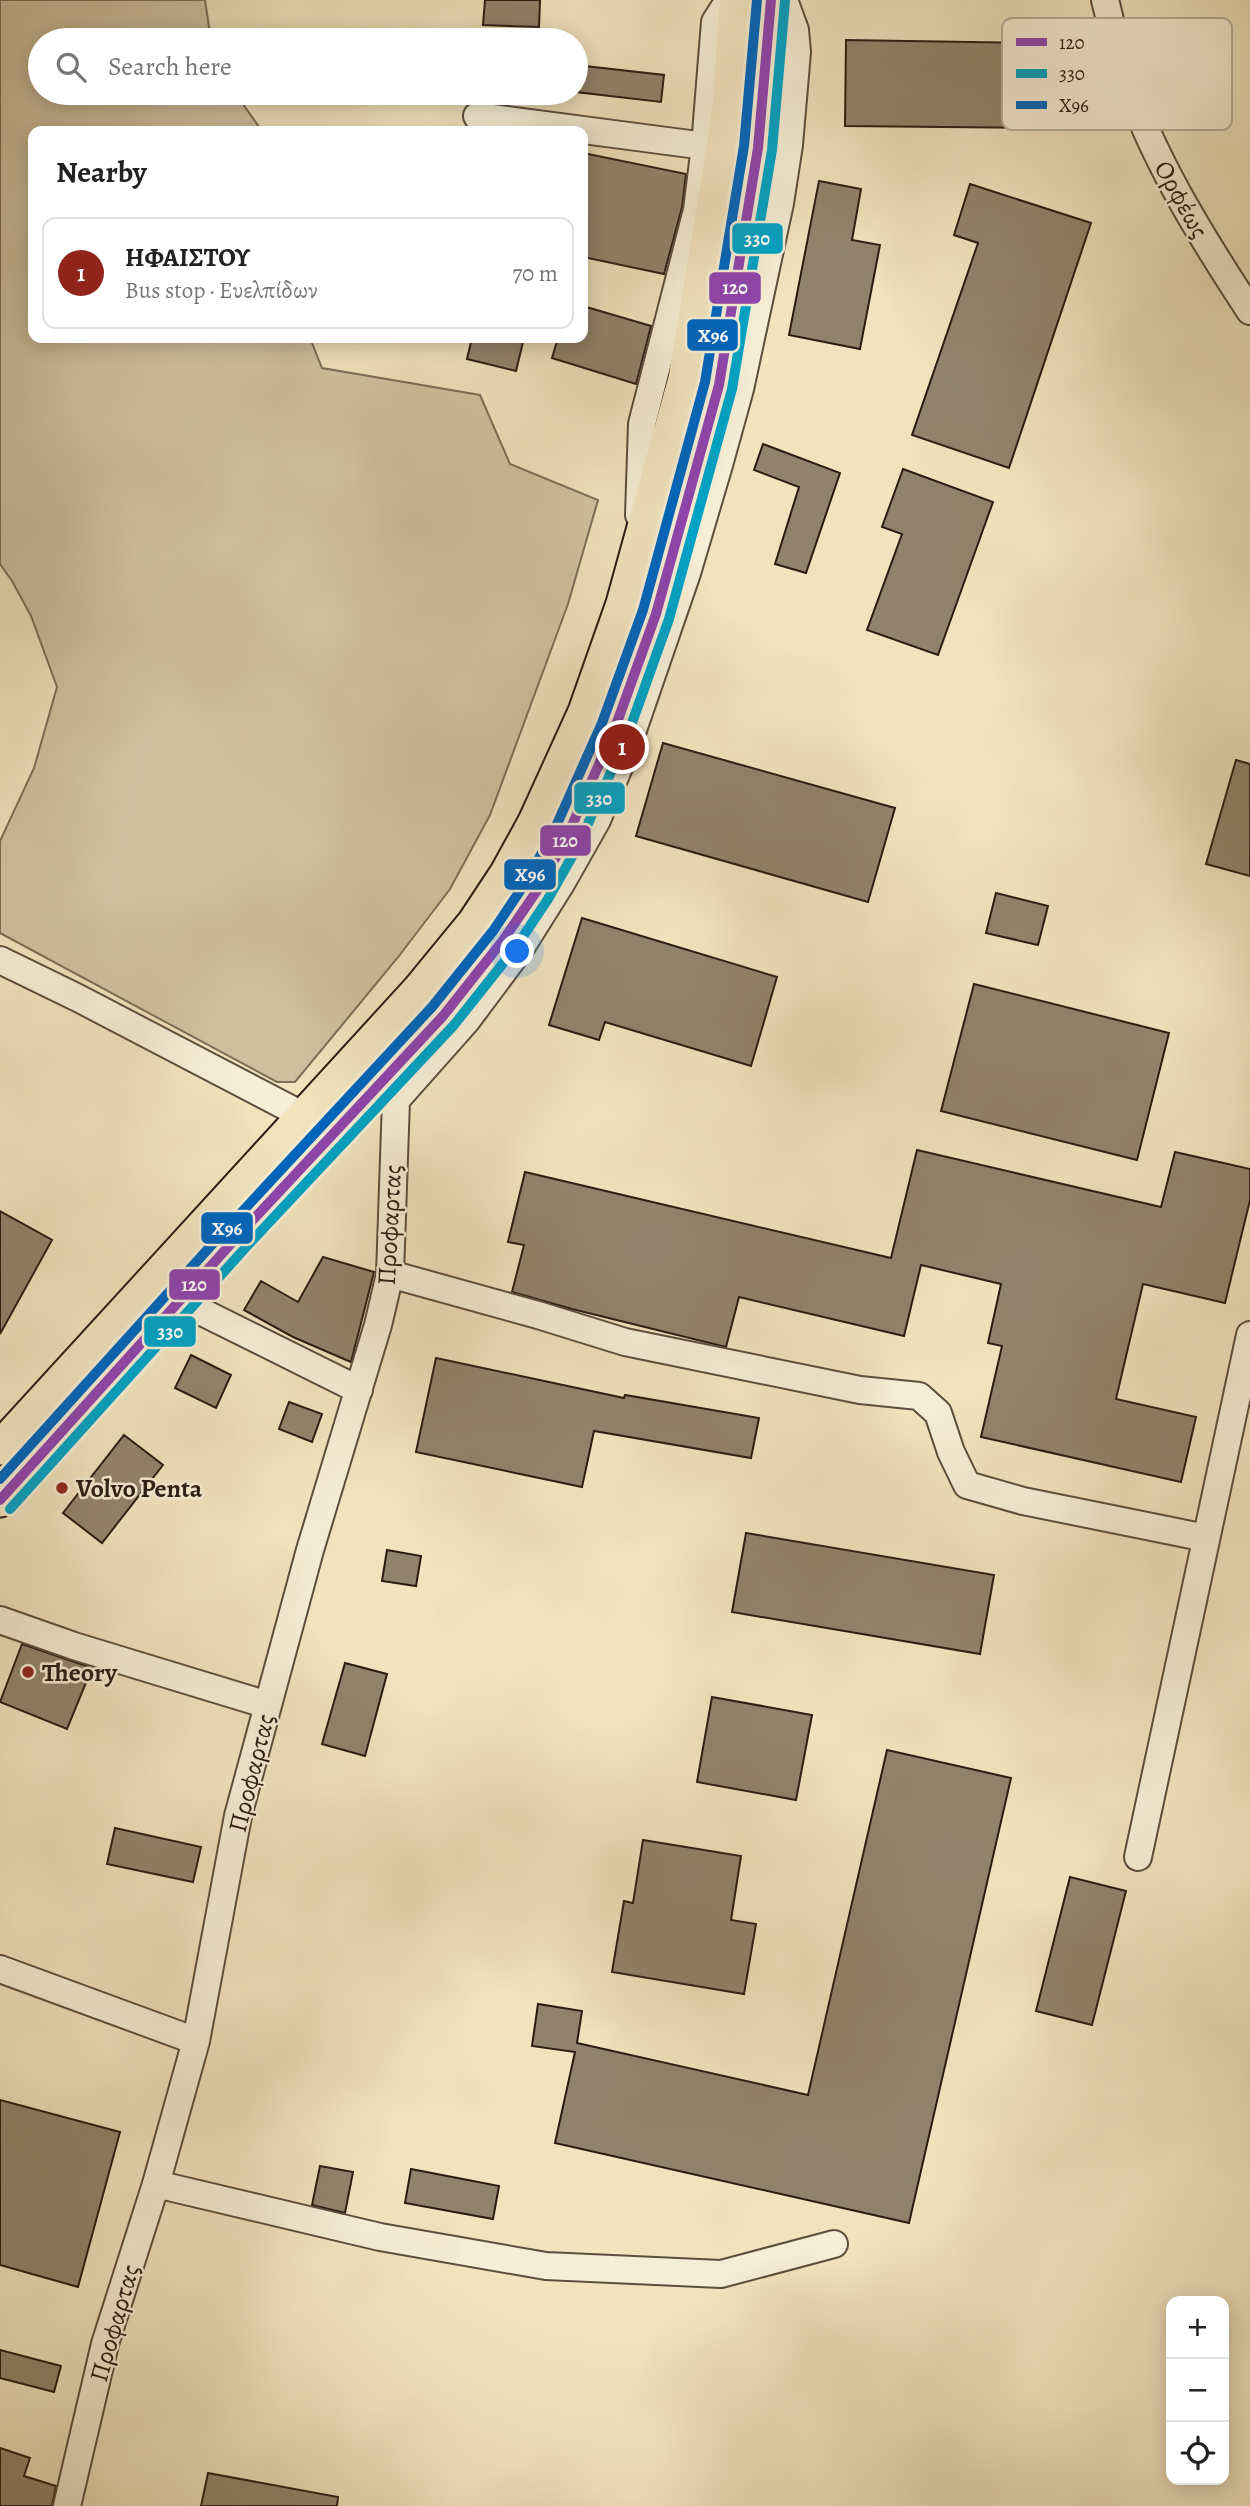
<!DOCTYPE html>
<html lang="en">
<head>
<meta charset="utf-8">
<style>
  :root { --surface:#fff; --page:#f6f6f6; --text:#222; --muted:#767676; --line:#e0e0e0; --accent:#8f2418 }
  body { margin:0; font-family:Alegreya,serif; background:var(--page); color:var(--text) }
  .controls { position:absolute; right:21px; bottom:21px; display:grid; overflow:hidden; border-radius:14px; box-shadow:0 4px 18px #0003 }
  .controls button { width:63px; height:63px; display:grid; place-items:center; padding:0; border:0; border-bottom:2px solid var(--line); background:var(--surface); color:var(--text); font:35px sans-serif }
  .you { position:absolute; left:518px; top:952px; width:24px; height:24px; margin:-18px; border:5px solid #fff; border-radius:50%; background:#1a73e8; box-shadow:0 0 0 10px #1a73e833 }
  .badge { display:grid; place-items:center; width:46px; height:46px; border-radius:50%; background:var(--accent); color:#fff; font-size:23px; font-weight:700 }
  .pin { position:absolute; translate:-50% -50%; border:4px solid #fff; box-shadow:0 2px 7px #0006 }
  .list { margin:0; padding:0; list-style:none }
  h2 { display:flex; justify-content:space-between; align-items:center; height:91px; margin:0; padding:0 28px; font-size:30px }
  h2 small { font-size:23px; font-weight:400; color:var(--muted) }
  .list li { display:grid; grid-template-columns:46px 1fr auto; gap:21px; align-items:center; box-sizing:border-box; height:112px; margin:0 14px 14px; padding:0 14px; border:2px solid var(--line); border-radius:14px }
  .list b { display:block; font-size:26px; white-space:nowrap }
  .list p { margin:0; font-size:23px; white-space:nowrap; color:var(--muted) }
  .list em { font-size:23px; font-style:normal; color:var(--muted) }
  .icon { flex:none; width:38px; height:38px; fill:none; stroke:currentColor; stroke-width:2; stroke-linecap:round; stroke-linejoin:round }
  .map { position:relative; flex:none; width:1250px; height:2506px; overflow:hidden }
  .search { position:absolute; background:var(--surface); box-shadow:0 4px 18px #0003; left:28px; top:28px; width:560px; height:77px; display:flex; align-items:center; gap:18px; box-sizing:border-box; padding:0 24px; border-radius:38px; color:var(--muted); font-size:26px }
  .panel { position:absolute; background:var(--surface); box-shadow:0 4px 18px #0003; left:28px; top:126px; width:560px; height:217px; border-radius:14px }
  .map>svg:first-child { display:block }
  .green { fill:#cfc1a0; stroke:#7d6e59; stroke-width:2 }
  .building { fill:#91836b; stroke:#2b1c12; stroke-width:2 }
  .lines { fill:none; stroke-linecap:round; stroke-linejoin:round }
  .minor-casing { stroke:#5c4e3d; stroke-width:30 }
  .major-casing { stroke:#2b1c12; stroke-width:37 }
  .minor { stroke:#f5edd4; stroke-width:26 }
  .major { stroke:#f0e3bd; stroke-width:33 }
  .bus-1-casing { stroke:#f5edd4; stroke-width:16 }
  .bus-2-casing { stroke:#f5edd4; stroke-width:16 }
  .bus-3-casing { stroke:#f5edd4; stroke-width:16 }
  .bus-1 { stroke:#8e44ad; stroke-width:10 }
  .bus-2 { stroke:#02a2c5; stroke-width:10 }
  .bus-3 { stroke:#0065bd; stroke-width:10 }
  .poi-dot { fill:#8f2418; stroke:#f5edd4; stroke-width:2.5 }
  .labels { text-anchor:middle; stroke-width:5; stroke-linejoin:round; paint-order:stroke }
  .street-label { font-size:26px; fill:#2b1c12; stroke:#f5edd4 }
  .poi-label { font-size:26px; font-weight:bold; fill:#2b1c12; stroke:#f5edd4; text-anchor:start }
  .key { fill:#f5edd4; stroke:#b8ae9a; stroke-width:2 }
  .key-label { font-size:19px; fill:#2b1c12 }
  .line-badge { stroke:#f5edd4; stroke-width:2.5 }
  .badge-label { font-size:19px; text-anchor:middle; font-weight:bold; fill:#fff }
</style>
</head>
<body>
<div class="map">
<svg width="1250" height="2506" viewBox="0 0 1250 2506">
  <rect width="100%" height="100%" fill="#f0e3bd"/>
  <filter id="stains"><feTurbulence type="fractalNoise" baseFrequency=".00286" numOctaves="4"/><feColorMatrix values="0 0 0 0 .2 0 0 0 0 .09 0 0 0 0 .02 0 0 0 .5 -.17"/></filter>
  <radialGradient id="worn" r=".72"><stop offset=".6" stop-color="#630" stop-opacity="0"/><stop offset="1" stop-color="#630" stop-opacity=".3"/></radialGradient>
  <path class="green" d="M0,0H205L211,40H40V93H235L262,131H33V338H310L322,368L480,395L510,464L598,500L568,604L490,815L450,889L399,956L295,1082H277L0,933V841L34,768L57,687L31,616L12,581L0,564Z"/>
  <path class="building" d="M485,0H540L539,27L483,25Z
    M846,40L1037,43L1036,128L845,126Z
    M576,65L664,75L661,102L576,92Z
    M583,153L686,174L682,207L664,274L583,257Z
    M819,181L861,189L852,240L880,245L860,349L789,335Z
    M970,184L1091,223L1009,468L912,435L978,243L954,235Z
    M583,306L651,326L636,384L552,358L558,338H583Z
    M472,338H524L516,371L467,359Z
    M763,444L840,473L806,573L775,564L799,487L754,470Z
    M903,469L993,502L938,655L867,630L902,534L882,527Z
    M663,743L895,808L868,902L636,836Z
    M1236,760L1250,764V876L1206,864Z
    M996,893L1048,906L1038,945L986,933Z
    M582,918L777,977L751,1066L605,1022L599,1040L549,1025Z
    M974,984L1169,1033L1137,1160L941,1111Z
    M917,1150L1161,1207L1175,1152L1250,1169V1200L1225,1303L1143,1284L1116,1399L1196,1417L1181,1482L981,1437L1002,1346L988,1343L1001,1284L921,1265L904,1336L739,1297L726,1347L572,1309L512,1292L524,1245L508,1242L525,1172L891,1258Z
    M0,1211L52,1240L0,1334Z
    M323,1257L374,1272L351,1362L293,1337L244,1310L261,1281L298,1302Z
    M191,1355L231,1375L216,1408L175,1388Z
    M436,1358L624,1398L625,1395L759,1418L751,1458L594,1431L582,1487L416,1452Z
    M289,1402L322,1414L312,1442L279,1429Z
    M124,1435L163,1465L102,1543L63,1513Z
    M746,1533L994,1575L980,1654L732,1612Z
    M387,1550L421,1556L416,1586L382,1581Z
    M22,1644L92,1668L67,1729L0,1702Z
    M345,1663L387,1674L365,1756L322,1744Z
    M712,1697L812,1715L796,1800L697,1782Z
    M887,1750L1011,1778L909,2223L555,2143L575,2052L532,2046L538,2004L582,2011L577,2043L808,2095Z
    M115,1828L201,1847L193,1882L107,1864Z
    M643,1840L741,1856L731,1920L756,1924L744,1994L612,1972L624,1901L633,1903Z
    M1070,1877L1126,1891L1092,2025L1036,2011Z
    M0,2100L120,2132L78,2287L0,2265Z
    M320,2166L353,2172L345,2213L312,2205Z
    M411,2169L499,2186L493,2219L405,2203Z
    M0,2350L61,2366L54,2392L0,2378Z
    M0,2448L30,2458L24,2476L56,2486L52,2506H0Z
    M208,2473L338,2497L337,2506H201Z"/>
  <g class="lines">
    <defs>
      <path id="minor" d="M1105,0C1111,22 1115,46 1122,68C1151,156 1200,235 1250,311
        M477,116L705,146
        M639,515L642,424L697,210L705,146L715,22L729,0
        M0,960L78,998L304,1116
        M390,1274L538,1315L625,1342L860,1390L919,1396L938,1413L951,1452L967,1485L1023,1501L1206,1538
        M180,1301L359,1390
        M0,1620L74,1646L268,1705
        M1138,1857L1250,1335
        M0,1969L196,2041
        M156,2184L380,2237L546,2266L721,2274L834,2244
        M67,2506L105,2344L156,2184L196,2041L238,1816L310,1550L378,1325L390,1274L396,1100L467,1020L520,949L562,882L597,820L625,753L687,573L719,465L740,389L780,203L789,145L797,52L795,30L784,0"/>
      <path id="major" d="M0,1448L419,990L474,923L507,873L535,822L585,712L623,604L685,379L724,142L730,98L736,0
        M0,1500L237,1237L443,1016L504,939L536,892L566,839L615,728L656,614L719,385L758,148L771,0"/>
    </defs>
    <use href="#minor" class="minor-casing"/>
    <use href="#major" class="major-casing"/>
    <use href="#minor" class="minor"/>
    <use href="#major" class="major"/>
    <defs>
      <path id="bus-1" d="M0,1500L237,1237L443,1016L504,939L536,892L566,839L615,728L656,614L719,385L758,148L771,0"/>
      <path id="bus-2" d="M10,1509L247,1246L454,1025L516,947L548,899L578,846L628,734L669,619L732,389L772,150L785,1"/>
      <path id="bus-3" d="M0,1479L227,1228L432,1007L493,931L524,885L553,833L602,723L643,610L705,382L744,146L757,0"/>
    </defs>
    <use href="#bus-1" class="bus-1-casing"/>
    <use href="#bus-2" class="bus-2-casing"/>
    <use href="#bus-3" class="bus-3-casing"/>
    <use href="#bus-1" class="bus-1"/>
    <use href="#bus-2" class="bus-2"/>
    <use href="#bus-3" class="bus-3"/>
  </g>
  <g class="poi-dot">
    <circle cx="62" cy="1488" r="7"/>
    <circle cx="28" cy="1672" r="7"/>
  </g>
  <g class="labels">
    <g class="street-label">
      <text transform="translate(1182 199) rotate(61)" y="9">Ορφέως</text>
      <text transform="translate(389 1225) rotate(-87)" y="9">Προφαρτας</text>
      <text transform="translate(251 1773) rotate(-76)" y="9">Προφαρτας</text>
      <text transform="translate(114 2323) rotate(-74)" y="9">Προφαρτας</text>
    </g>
    <g class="poi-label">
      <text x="76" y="1497">Volvo Penta</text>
      <text x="42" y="1681">Theory</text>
    </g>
  </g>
  <rect x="1002" y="18" width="230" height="112" rx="10" class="key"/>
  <rect x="1016" y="38" width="31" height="8" fill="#8e44ad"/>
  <rect x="1016" y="69" width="31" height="9" fill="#02a2c5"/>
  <rect x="1016" y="101" width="31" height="8" fill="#0065bd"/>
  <g class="key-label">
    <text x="1059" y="49">120</text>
    <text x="1059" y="80">330</text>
    <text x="1059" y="112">Χ96</text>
  </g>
  <g class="line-badge">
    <rect x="731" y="222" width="53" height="33" rx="7" fill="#02a2c5"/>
    <rect x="708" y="271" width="54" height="34" rx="7" fill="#8e44ad"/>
    <rect x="686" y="318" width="53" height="34" rx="7" fill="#0065bd"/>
    <rect x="573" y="781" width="53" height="34" rx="7" fill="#02a2c5"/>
    <rect x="539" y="824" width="53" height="33" rx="7" fill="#8e44ad"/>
    <rect x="503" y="858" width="54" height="33" rx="7" fill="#0065bd"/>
    <rect x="200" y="1211" width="54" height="34" rx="7" fill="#0065bd"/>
    <rect x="168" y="1268" width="53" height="33" rx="7" fill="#8e44ad"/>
    <rect x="143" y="1315" width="54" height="33" rx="7" fill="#02a2c5"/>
  </g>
  <g class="badge-label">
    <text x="757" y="245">330</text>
    <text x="735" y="294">120</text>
    <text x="713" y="342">Χ96</text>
    <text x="599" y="805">330</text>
    <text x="565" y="847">120</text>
    <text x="530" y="881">Χ96</text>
    <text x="227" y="1235">Χ96</text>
    <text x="194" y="1291">120</text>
    <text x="170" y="1338">330</text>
  </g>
  <rect width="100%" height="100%" filter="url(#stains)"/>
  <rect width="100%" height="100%" fill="url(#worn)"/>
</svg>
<div class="controls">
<button>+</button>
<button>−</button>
<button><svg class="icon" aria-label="locate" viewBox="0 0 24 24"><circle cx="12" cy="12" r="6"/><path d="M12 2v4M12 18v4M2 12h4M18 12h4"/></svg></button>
</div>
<div class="you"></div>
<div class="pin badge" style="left:622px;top:747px">1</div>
<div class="search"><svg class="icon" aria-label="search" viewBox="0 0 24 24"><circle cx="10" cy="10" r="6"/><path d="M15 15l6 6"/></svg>Search here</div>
<section class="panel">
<h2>Nearby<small></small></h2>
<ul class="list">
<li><span class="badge">1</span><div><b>ΗΦΑΙΣΤΟΥ</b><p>Bus stop · Ευελπίδων</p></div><em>70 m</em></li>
</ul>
</section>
</div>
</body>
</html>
